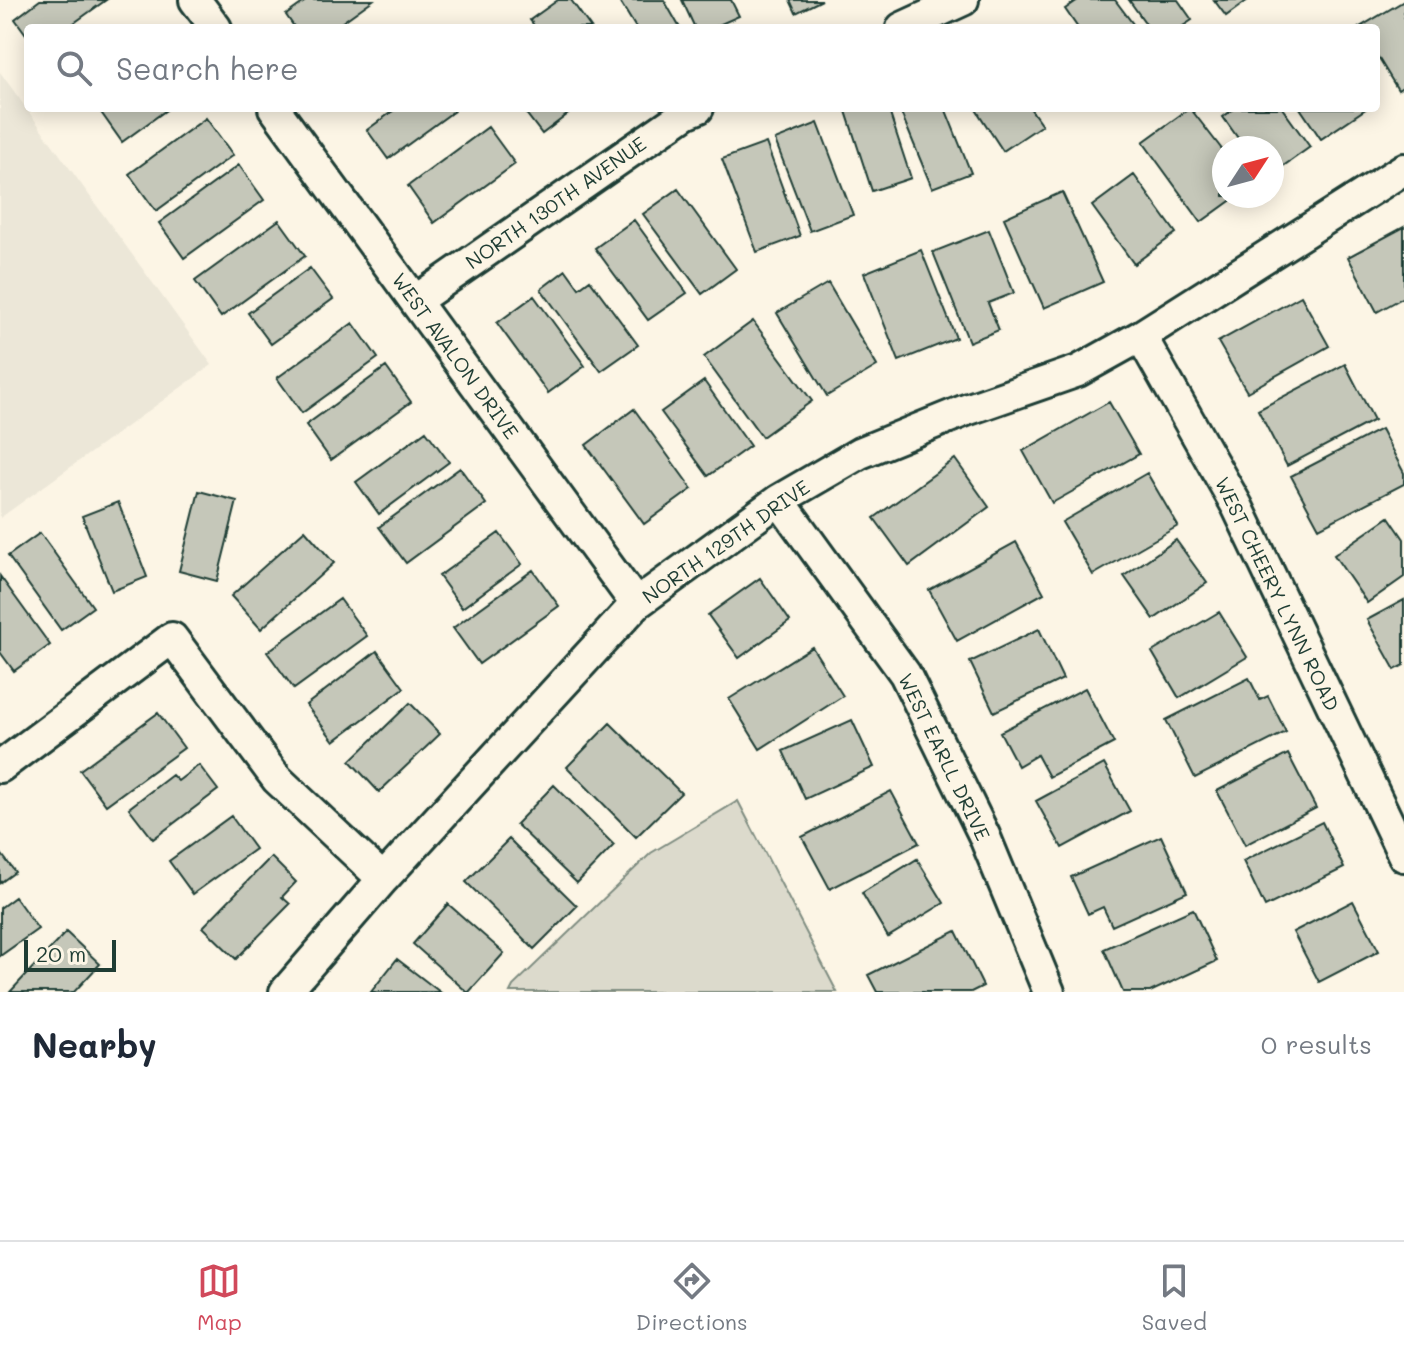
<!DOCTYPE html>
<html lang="en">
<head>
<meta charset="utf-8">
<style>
  :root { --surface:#fff; --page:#f2f2f3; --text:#1f2937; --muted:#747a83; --line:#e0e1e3; --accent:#d1495b }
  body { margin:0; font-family:Mali,sans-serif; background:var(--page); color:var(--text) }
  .compass { position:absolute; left:1212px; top:136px; width:72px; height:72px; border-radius:50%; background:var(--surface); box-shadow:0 4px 20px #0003; rotate:54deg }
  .scale { position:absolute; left:24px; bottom:20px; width:92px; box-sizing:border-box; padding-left:8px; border:4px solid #1f3d34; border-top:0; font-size:22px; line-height:28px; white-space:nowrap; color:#1f3d34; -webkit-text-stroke:6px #fcf5e5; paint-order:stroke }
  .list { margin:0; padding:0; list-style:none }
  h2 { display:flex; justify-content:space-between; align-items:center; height:104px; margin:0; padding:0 32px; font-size:34px }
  h2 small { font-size:26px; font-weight:400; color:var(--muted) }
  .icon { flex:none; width:44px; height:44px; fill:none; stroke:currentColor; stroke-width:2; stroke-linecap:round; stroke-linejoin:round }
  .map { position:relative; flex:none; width:1404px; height:992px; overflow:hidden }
  .search { position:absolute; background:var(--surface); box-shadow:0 4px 20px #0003; left:24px; right:24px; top:24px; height:88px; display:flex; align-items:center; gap:20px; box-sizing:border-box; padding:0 28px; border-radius:8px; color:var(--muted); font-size:30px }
  .sheet { height:248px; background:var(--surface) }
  nav { display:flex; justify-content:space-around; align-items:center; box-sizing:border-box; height:112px; border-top:2px solid var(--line); background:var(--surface); font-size:22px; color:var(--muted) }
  nav a { display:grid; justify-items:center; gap:4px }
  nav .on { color:var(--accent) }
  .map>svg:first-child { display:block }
  .built { fill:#ece7d8 }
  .green { fill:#dcdacc; stroke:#7e8c80; stroke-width:2 }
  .building { fill:#c5c7b9; stroke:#1f3d34; stroke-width:2 }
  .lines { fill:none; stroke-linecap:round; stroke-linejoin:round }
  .minor-casing { stroke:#1f3d34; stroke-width:36 }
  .minor { stroke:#fcf5e5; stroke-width:30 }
  .labels { text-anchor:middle; stroke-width:6; stroke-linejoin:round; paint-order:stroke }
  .street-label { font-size:20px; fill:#1f3d34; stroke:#fcf5e5 }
</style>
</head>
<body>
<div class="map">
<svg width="1404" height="992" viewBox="0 0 1404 992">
  <rect width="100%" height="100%" fill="#fcf5e5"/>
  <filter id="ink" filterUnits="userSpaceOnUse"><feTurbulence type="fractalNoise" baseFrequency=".0125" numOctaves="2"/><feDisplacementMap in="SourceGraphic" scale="16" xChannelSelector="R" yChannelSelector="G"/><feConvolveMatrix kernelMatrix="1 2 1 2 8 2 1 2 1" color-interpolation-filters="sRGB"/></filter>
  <g filter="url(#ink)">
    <path class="built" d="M0,72L212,365L0,518Z"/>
    <path class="green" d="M738,801L837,992H510L513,986L651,853Z"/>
    <path class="building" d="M40,0H106L67,28H28V37L15,19Z
      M307,0H373L334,28H295L286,15Z
      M558,0H571L591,28H536L530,20Z
      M619,0H664L680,28H636Z
      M682,0H731L739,16L712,28H695Z
      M790,0H822L796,13Z
      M1078,0H1115L1136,28H1078L1065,9Z
      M1129,0H1178L1192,20L1180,28H1149Z
      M1214,0H1248L1226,16Z
      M1404,1V86L1398,90L1376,54V28L1360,27Z
      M104,108H169L122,142L100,111Z
      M397,108H452L454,111L388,159L367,130Z
      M522,108H576L542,134Z
      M854,108H888L911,178L872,191L846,111Z
      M899,108H945L971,173L932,188Z
      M975,108H1030L1042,125L1003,151Z
      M1190,108L1224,152V196H1237L1201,222L1143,142Z
      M1235,108H1282L1310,147L1272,174V148H1245L1223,117Z
      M1300,108H1367L1321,139Z
      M206,118L233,155L156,211L129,174Z
      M818,123L853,215L810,231L775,140Z
      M488,127L515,164L434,223L408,186Z
      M766,143L800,236L757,252L722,159Z
      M239,165L264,200L184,258L159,223Z
      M1134,175L1176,233L1134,264L1092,206Z
      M678,189L736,269L702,294L643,214Z
      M1062,192L1103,282L1044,308L1004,218Z
      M279,220L305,256L221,317L195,281Z
      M634,220L687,293L648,320L595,248Z
      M1404,227V297L1377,312L1348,257Z
      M989,230L1014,293L988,303L999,330L969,342L933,252Z
      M921,250L956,338L899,361L864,273Z
      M310,268L333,299L271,344L248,313Z
      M566,270L579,288L590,280L638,345L601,371L541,289Z
      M828,283L877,366L827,396L777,313Z
      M534,296L585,366L548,393L497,323Z
      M1301,296L1329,346L1247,392L1218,342Z
      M753,321L812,401L762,437L704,357Z
      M353,323L378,358L302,413L277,378Z
      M1345,364L1374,420L1287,466L1258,410Z
      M386,367L411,402L331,460L306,425Z
      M704,381L750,446L708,476L661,412Z
      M1109,402L1139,454L1052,503L1023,451Z
      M634,409L692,489L644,524L586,445Z
      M1381,429L1404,473V484L1319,528L1291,476Z
      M426,431L449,462L379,514L356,482Z
      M955,459L989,507L909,566L874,518Z
      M460,468L486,504L406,563L379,527Z
      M1147,473L1178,526L1093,575L1062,522Z
      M199,491L237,501L217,581L179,571Z
      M118,502L147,577L112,591L82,516Z
      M1389,517L1404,539V577L1367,603L1334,555Z
      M305,530L334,563L261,629L231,596Z
      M40,533L93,607L61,630L8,556Z
      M499,533L522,564L462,608L439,576Z
      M1176,540L1207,583L1154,619L1124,576Z
      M1016,542L1044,593L957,641L929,590Z
      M533,570L559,606L479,664L453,628Z
      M0,576L50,645L14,671L0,652Z
      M760,578L790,621L739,658L708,615Z
      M340,599L367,636L294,689L267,652Z
      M1404,600V665L1395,670L1367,620Z
      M1219,612L1247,657L1179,698L1152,652Z
      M1039,629L1063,679L994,712L970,662Z
      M812,647L843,696L760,749L729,699Z
      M377,651L404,688L334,741L306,705Z
      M1249,678L1260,700L1268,696L1286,732L1195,778L1166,720Z
      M1085,688L1114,743L1049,777L1037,755L1018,766L1000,732Z
      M410,703L440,734L379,792L350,761Z
      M158,713L184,748L106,805L80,770Z
      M852,720L874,767L805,799L783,751Z
      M610,723L681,793L636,837L567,767Z
      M1288,754L1316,808L1245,845L1217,791Z
      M1104,764L1130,811L1062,848L1036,801Z
      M199,765L218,790L153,839L129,808L172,775L178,781Z
      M554,785L614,845L577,883L516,824Z
      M891,791L919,843L830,889L802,837Z
      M231,816L255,849L193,894L169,861Z
      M1322,822L1344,868L1265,907L1243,861Z
      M1161,836L1187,892L1112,926L1103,907L1088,914L1071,877Z
      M509,839L577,906L534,949L466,882Z
      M0,852L15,872L0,883Z
      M271,857L296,882L282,897L290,904L236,959L203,927Z
      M917,859L944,903L888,937L862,893Z
      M15,897L38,929L0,956V908Z
      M1353,901L1379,951L1319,982L1293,932Z
      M448,904L504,953L469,992H467L413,944Z
      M1193,909L1217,961L1150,992H1123L1104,949Z
      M956,931L983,986L971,992H877L868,975Z
      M66,932L100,964L74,992H10Z
      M397,959L440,992H371Z"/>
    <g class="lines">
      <defs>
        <path id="minor" d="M195,0L216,28
          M902,28L963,0
          M274,108L636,604
          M415,301L686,113L698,108
          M1141,336L1237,506L1404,856
          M779,500L905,674L984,835L1049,992
          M0,767L172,638L277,779L383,879
          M285,992L383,879L636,604L779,500L860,453L966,410L1078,371L1141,336L1404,169"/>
      </defs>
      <use href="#minor" class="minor-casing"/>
      <use href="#minor" class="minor"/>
    </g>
  </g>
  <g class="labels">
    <g class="street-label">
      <text transform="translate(556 203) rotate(-35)" y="7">NORTH 130TH AVENUE</text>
      <text transform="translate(455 356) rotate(54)" y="7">WEST AVALON DRIVE</text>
      <text transform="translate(726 542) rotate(-35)" y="7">NORTH 129TH DRIVE</text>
      <text transform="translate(1277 594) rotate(64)" y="7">WEST CHEERY LYNN ROAD</text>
      <text transform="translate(944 757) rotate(64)" y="7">WEST EARLL DRIVE</text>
    </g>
  </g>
</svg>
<svg class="compass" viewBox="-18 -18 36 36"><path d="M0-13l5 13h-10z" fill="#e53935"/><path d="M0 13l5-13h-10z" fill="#747a83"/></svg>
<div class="scale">20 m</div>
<div class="search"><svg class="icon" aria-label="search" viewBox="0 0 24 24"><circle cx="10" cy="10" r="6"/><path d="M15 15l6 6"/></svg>Search here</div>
</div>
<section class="sheet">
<h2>Nearby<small>0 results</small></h2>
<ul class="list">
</ul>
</section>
<nav>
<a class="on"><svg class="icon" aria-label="map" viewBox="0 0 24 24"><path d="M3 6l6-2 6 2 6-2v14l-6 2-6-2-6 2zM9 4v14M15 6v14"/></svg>Map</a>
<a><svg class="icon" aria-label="directions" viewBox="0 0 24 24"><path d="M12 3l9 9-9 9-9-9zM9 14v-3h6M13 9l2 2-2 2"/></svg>Directions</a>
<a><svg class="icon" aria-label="saved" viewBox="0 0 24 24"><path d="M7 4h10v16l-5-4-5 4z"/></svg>Saved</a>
</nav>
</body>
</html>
